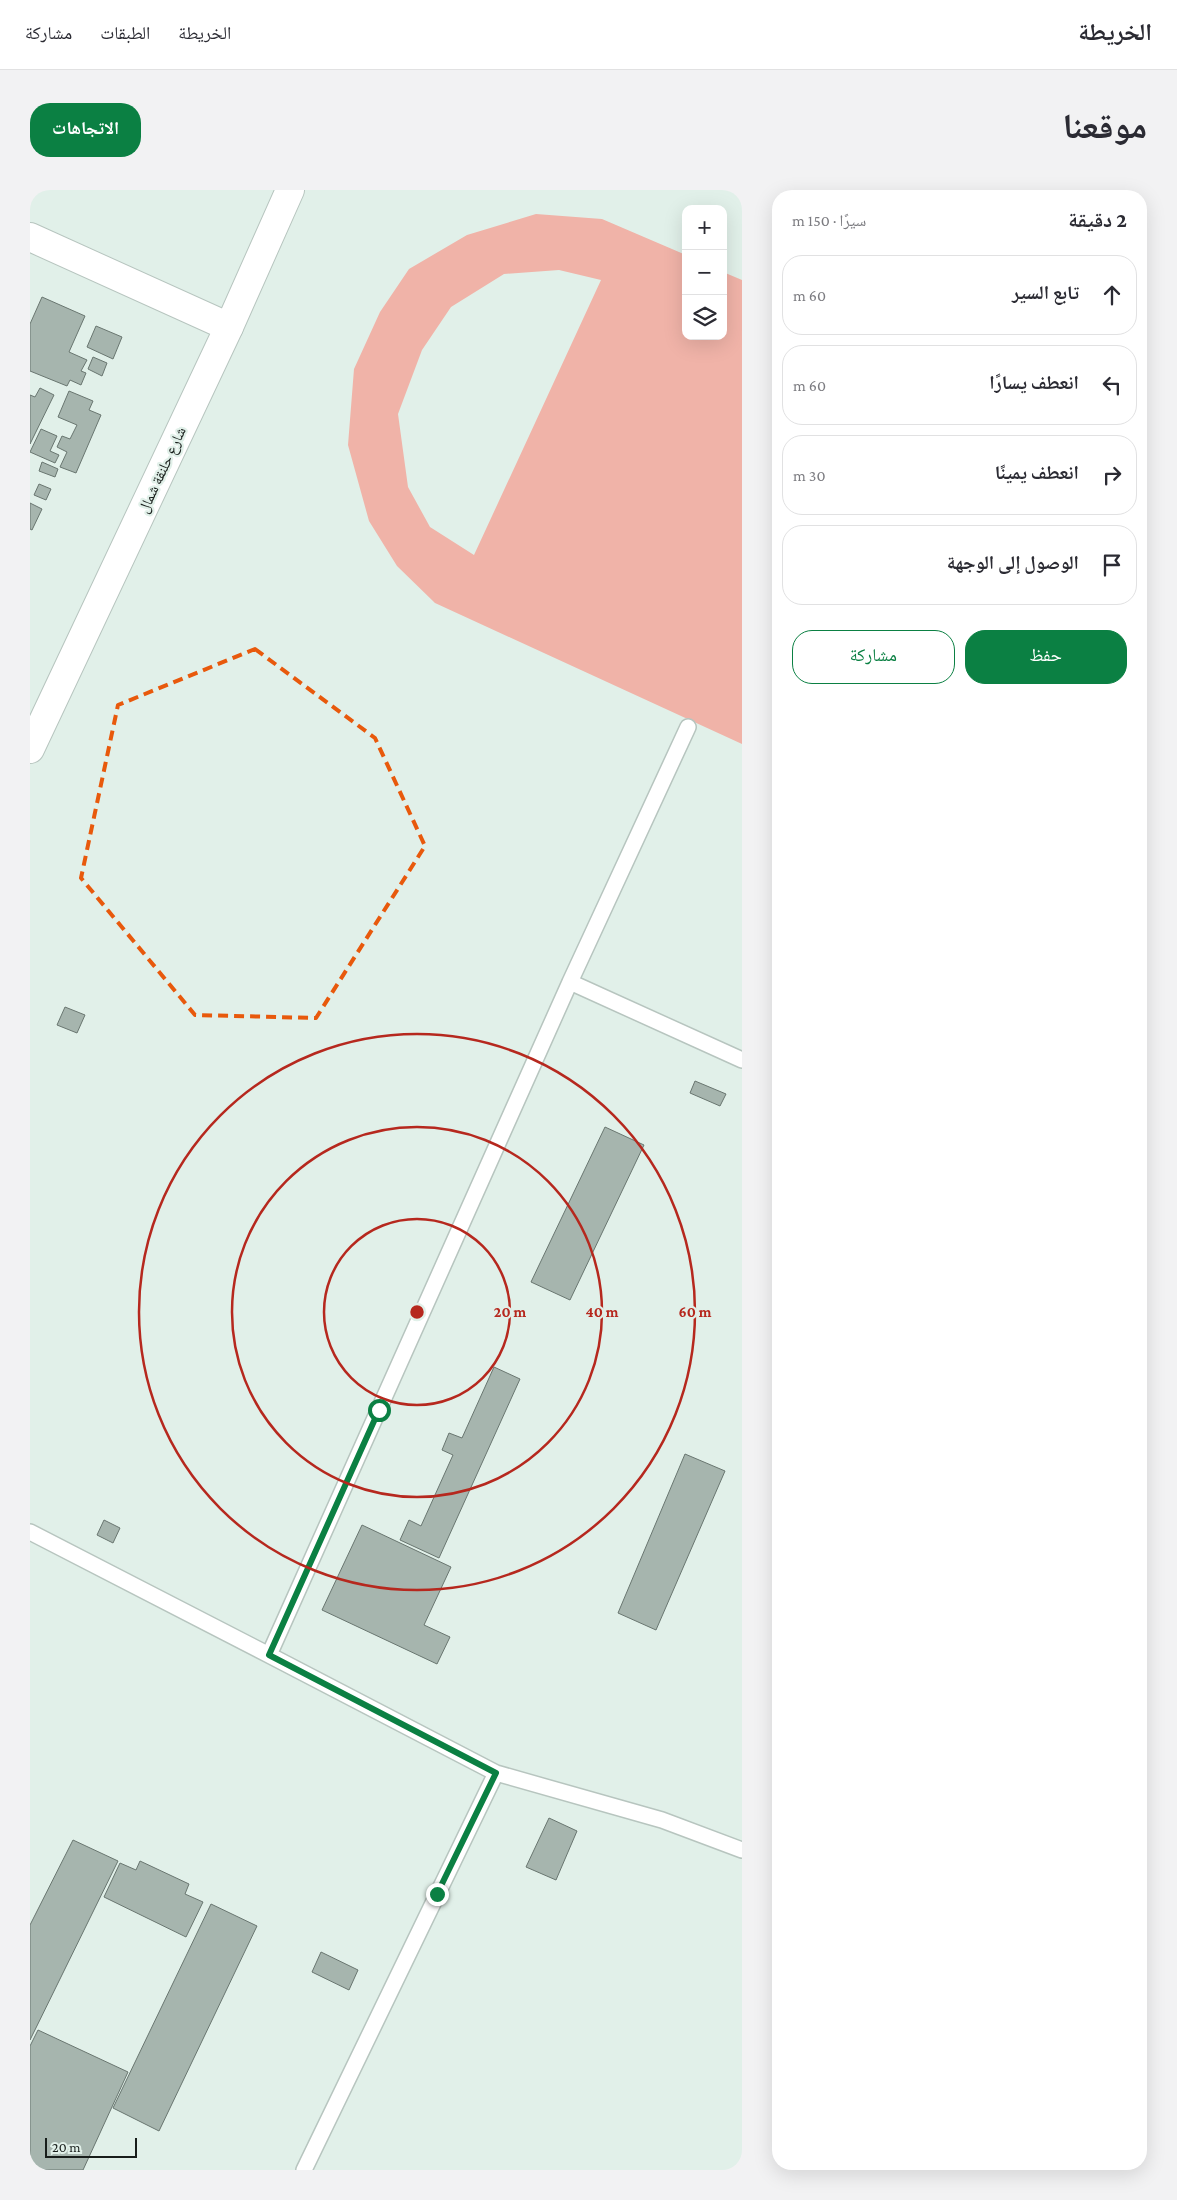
<!DOCTYPE html>
<html lang="ar">
<head>
<meta charset="utf-8">
<style>
  :root { --surface:#fff; --page:#f2f2f3; --text:#2b2b33; --muted:#7c7c81; --line:#e1e1e2; --accent:#0b8043 }
  body { margin:0; font-family:"Crimson Pro","Noto Naskh Arabic",serif; background:var(--page); color:var(--text); direction:rtl }
  .controls { position:absolute; right:15px; top:15px; display:grid; overflow:hidden; border-radius:10px; box-shadow:0 5px 20px #0002 }
  .controls button { width:45px; height:45px; display:grid; place-items:center; padding:0; border:0; border-bottom:1px solid var(--line); background:var(--surface); color:var(--text); font:25px sans-serif }
  .scale { position:absolute; left:15px; bottom:12px; width:92px; box-sizing:border-box; padding-left:5px; border:2px solid #181e1b; border-top:0; font-size:14px; line-height:18px; white-space:nowrap; color:#181e1b; -webkit-text-stroke:4px #e1f0e9; paint-order:stroke }
  .stop { position:absolute; width:15px; height:15px; margin:-11px; border:4px solid #0b8043; border-radius:50%; background:#fff }
  .stop.end { background:#0b8043; border-color:#fff; box-shadow:0 1px 5px #0008 }
  .list { margin:0; padding:0; list-style:none }
  h2 { display:flex; justify-content:space-between; align-items:center; height:65px; margin:0; padding:0 20px; font-size:21px }
  h2 small { font-size:16px; font-weight:400; color:var(--muted) }
  .list li { display:grid; grid-template-columns:32px 1fr auto; gap:15px; align-items:center; box-sizing:border-box; height:80px; margin:0 10px 10px; padding:0 10px; border:1px solid var(--line); border-radius:20px }
  .list b { display:block; font-size:19px; white-space:nowrap }
  .list em { font-size:16px; font-style:normal; color:var(--muted) }
  .actions { display:flex; gap:10px; padding:15px 20px }
  .actions a { flex:1; padding:11px 0; border:1px solid var(--accent); border-radius:20px; text-align:center; font-size:18px; color:var(--accent) }
  .actions .main { background:var(--accent); color:#fff }
  .icon { flex:none; width:28px; height:28px; fill:none; stroke:currentColor; stroke-width:2; stroke-linecap:round; stroke-linejoin:round }
  .map { position:relative; flex:none; width:712px; height:1980px; overflow:hidden; direction:ltr; border-radius:20px }
  header { display:flex; align-items:center; gap:30px; box-sizing:border-box; height:70px; padding:0 25px; background:var(--surface); border-bottom:1px solid var(--line) }
  header strong { font-size:24px }
  nav { display:flex; gap:28px; margin-inline-start:auto; font-size:18px }
  .intro { display:flex; align-items:center; justify-content:space-between; box-sizing:border-box; height:120px; padding:0 30px }
  h1 { margin:0; font-size:35px }
  .button { padding:12px 22px; border-radius:20px; background:var(--accent); color:#fff; font-size:18px; font-weight:700 }
  main { display:flex; gap:30px; padding:0 30px }
  aside { flex:1; background:var(--surface); border-radius:20px; box-shadow:0 5px 20px #0002 }
  .map>svg:first-child { display:block }
  .green { fill:#f0b3a8; fill-rule:evenodd }
  .building { fill:#a6b5ae; stroke:#697670 }
  .lines { fill:none; stroke-linecap:round; stroke-linejoin:round }
  .service-casing { stroke:#b7c5bf; stroke-width:18 }
  .minor-casing { stroke:#b7c5bf; stroke-width:30 }
  .tertiary-casing { stroke:#b7c5bf; stroke-width:30 }
  .service { stroke:#fff; stroke-width:15 }
  .minor { stroke:#fff; stroke-width:28 }
  .tertiary { stroke:#fff; stroke-width:28 }
  .route { stroke:#0b8043; stroke-width:6 }
  .marked { fill:none; stroke:#e8590c; stroke-width:4; stroke-dasharray:10 6; stroke-linejoin:round }
  .ring { fill:none; stroke:#b6281e; stroke-width:2.5 }
  .labels { text-anchor:middle; stroke-width:4.5; stroke-linejoin:round; paint-order:stroke }
  .street-label { font-size:15px; fill:#181e1b; stroke:#e1f0e9 }
  .centre { fill:#b6281e; stroke:#e1f0e9; stroke-width:2.5 }
  .ring-label { font-size:15px; text-anchor:middle; font-weight:bold; fill:#b6281e; stroke:#e1f0e9; stroke-width:4.5; stroke-linejoin:round; paint-order:stroke }
</style>
</head>
<body>
<header>
<strong>الخريطة</strong>
<nav><a>الخريطة</a><a>الطبقات</a><a>مشاركة</a></nav>
</header>
<div class="intro"><h1>موقعنا</h1><a class="button">الاتجاهات</a></div>
<main>
<aside>
<h2>2 دقيقة<small>سيرًا · 150 m</small></h2>
<ul class="list">
<li><svg class="icon" aria-label="ahead" viewBox="0 0 24 24"><path d="M12 20V5M6 11l6-6 6 6"/></svg><div><b>تابع السير</b></div><em>60 m</em></li>
<li><svg class="icon" aria-label="left" viewBox="0 0 24 24"><path d="M17 20v-9H6M10 6l-5 5 5 5"/></svg><div><b>انعطف يسارًا</b></div><em>60 m</em></li>
<li><svg class="icon" aria-label="right" viewBox="0 0 24 24"><path d="M7 20v-9h11M14 6l5 5-5 5"/></svg><div><b>انعطف يمينًا</b></div><em>30 m</em></li>
<li><svg class="icon" aria-label="arrive" viewBox="0 0 24 24"><path d="M6 21V4h12l-3 4 3 4H6"/></svg><div><b>الوصول إلى الوجهة</b></div></li>
</ul>
<div class="actions"><a class="main">حفظ</a><a>مشاركة</a></div>
</aside>
<div class="map">
<svg width="712" height="1980" viewBox="0 0 712 1980">
  <rect width="100%" height="100%" fill="#e1f0e9"/>
  <path class="green" d="M506,24L572,29L656,65V146H693V82L712,90V554L405,413L367,376L339,331L318,255L324,179L350,122L379,79L437,45ZM529,80L571,90L444,365L400,337L378,297L368,224L392,160L421,117L474,84Z"/>
  <path class="building" d="M12,107L55,126L39,162L57,170L51,181L56,183L51,195L40,190L37,196L0,181V134Z
    M66,136L92,147L83,169L57,157Z
    M63,167L77,173L72,186L58,179Z
    M10,198L24,205L0,254V205L5,207Z
    M39,201L63,211L59,220L71,225L46,283L30,277L37,262L27,257L32,246L40,249L47,235L28,227Z
    M11,239L27,246L20,261L29,265L25,273L0,262Z
    M12,272L28,279L25,287L9,281Z
    M9,294L21,299L16,310L4,305Z
    M0,313L12,319L2,340L0,339Z
    M35,817L55,825L47,843L27,835Z
    M665,891L696,904L690,916L660,903Z
    M575,937L614,955L540,1110L501,1092Z
    M464,1177L490,1189L409,1368L370,1350L379,1330L391,1336L423,1265L412,1260L419,1243L432,1248Z
    M655,1264L695,1281L626,1440L588,1423Z
    M74,1330L90,1338L83,1353L67,1345Z
    M332,1335L421,1377L394,1435L420,1447L407,1474L292,1420Z
    M519,1628L547,1641L526,1690L496,1677Z
    M43,1650L88,1671L0,1850V1735Z
    M110,1671L159,1694L155,1704L173,1712L156,1747L74,1707L90,1673L106,1680Z
    M181,1714L227,1736L129,1941L83,1918Z
    M291,1762L328,1780L319,1800L282,1782Z
    M8,1840L98,1882L53,1980H0V1856Z"/>
  <g class="lines">
    <defs>
      <path id="service" d="M658,537L540,792L712,870
        M540,792L239,1465L466,1583L632,1630L712,1660
        M0,1342L239,1465
        M274,1980L466,1583"/>
      <path id="minor" d="M0,47L199,137"/>
      <path id="tertiary" d="M0,559L199,137L260,0"/>
    </defs>
    <use href="#service" class="service-casing"/>
    <use href="#minor" class="minor-casing"/>
    <use href="#tertiary" class="tertiary-casing"/>
    <use href="#service" class="service"/>
    <use href="#minor" class="minor"/>
    <use href="#tertiary" class="tertiary"/>
  </g>
  <g class="lines">
    <path class="route" d="M349,1220L239,1465L466,1583L407,1704"/>
  </g>
  <path class="marked" d="M225,459L345,548L395,656L286,828L165,825L51,688L88,515Z"/>
  <g class="ring">
    <circle cx="387" cy="1122" r="93"/>
    <circle cx="387" cy="1122" r="185"/>
    <circle cx="387" cy="1122" r="278"/>
  </g>
  <g class="labels">
    <g class="street-label">
      <text transform="translate(132 280) rotate(-65)" y="5">شارع حلنقة شمال</text>
    </g>
  </g>
  <circle cx="387" cy="1122" r="8" class="centre"/>
  <g class="ring-label">
    <text x="480" y="1127">20 m</text>
    <text x="572" y="1127">40 m</text>
    <text x="665" y="1127">60 m</text>
  </g>
</svg>
<div class="controls">
<button>+</button>
<button>−</button>
<button><svg class="icon" aria-label="layers" viewBox="0 0 24 24"><path d="M12 4l9 5-9 5-9-5zM3 14l9 5 9-5"/></svg></button>
</div>
<div class="scale">20 m</div>
<div class="stop" style="left:349px;top:1220px"></div>
<div class="stop end" style="left:407px;top:1704px"></div>
</div>
</main>
</body>
</html>
